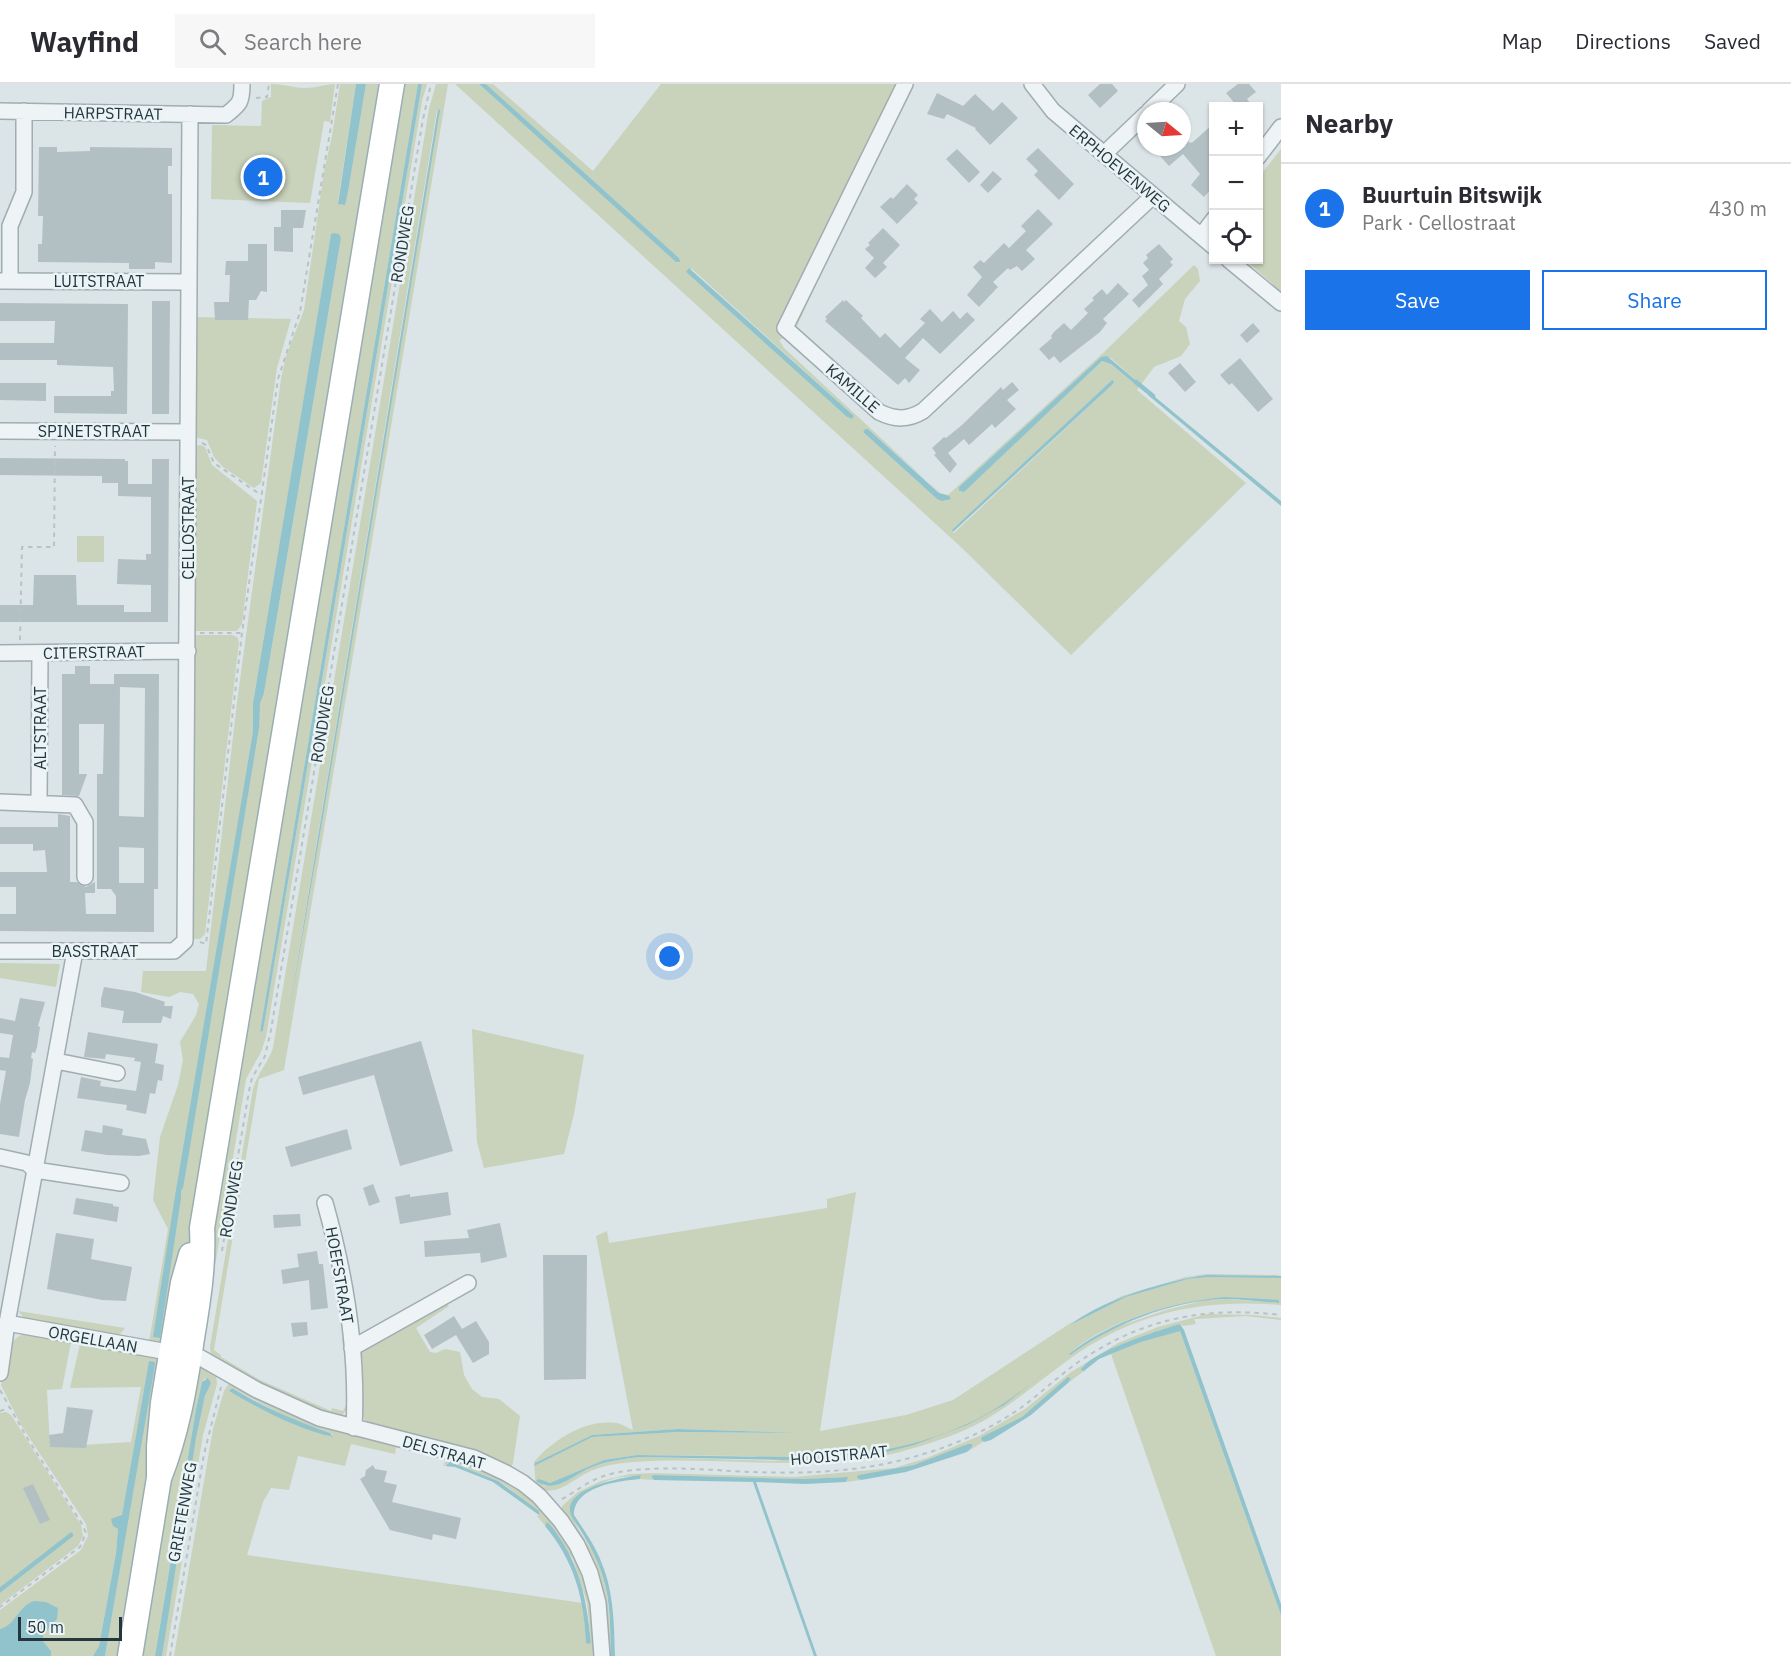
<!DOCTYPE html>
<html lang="en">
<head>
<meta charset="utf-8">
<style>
  :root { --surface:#fff; --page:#f7f7f7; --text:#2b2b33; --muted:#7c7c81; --line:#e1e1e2; --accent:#1a73e8 }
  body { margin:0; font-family:"IBM Plex Sans",sans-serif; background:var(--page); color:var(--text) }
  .controls { position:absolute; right:18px; top:18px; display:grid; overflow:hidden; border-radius:0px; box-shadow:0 2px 4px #0004 }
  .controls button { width:54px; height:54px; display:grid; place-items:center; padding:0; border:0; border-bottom:2px solid var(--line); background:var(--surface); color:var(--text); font:30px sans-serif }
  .compass { position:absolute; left:1137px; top:18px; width:54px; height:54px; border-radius:50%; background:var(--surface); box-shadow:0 2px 4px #0004; rotate:108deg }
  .scale { position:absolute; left:18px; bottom:15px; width:104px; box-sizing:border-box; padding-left:6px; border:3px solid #24373e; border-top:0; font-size:16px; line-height:21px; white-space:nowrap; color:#24373e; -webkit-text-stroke:4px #eaf3f5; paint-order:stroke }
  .you { position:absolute; left:670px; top:873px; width:21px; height:21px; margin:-15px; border:4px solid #fff; border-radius:50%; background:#1a73e8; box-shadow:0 0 0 9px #1a73e833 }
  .badge { display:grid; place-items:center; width:39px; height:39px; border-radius:50%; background:var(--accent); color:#fff; font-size:20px; font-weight:700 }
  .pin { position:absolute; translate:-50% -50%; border:3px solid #fff; box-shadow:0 2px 6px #0006 }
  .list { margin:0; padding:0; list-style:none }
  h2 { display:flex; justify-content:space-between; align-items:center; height:78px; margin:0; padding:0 24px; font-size:26px }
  h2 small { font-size:20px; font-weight:400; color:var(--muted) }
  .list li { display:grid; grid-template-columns:39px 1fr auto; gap:18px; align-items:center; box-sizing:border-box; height:90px; padding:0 24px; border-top:2px solid var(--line) }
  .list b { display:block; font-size:22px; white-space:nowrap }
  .list p { margin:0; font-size:20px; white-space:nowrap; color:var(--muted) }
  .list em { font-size:20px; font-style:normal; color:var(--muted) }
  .actions { display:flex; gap:12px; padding:18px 24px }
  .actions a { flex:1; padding:14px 0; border:2px solid var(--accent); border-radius:0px; text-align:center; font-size:21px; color:var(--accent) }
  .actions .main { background:var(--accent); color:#fff }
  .icon { flex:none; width:33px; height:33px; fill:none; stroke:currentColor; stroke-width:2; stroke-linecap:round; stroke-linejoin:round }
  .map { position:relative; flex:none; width:1281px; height:1572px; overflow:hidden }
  header { display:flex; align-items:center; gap:36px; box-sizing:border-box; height:84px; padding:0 30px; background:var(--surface); border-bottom:2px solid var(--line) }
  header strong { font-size:28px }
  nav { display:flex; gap:33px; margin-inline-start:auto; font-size:21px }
  .search { width:420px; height:54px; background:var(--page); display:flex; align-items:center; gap:15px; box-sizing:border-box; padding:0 21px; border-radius:0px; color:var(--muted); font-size:22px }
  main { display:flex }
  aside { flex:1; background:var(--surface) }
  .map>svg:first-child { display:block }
  .green { fill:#c9d2bb; fill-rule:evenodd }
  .water { fill:#91c3cc }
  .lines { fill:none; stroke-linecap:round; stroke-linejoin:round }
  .stream { stroke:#91c3cc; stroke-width:4.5 }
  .building { fill:#b2c0c4; fill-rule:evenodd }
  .minor-casing { stroke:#a0adb1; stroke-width:18 }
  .primary-casing { stroke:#99aeb4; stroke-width:27 }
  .path { stroke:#b9c2c5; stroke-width:2; stroke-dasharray:4.5 4.5; stroke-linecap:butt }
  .minor { stroke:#eef3f5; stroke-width:15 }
  .primary { stroke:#fff; stroke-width:24 }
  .labels { text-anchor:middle; stroke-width:5; stroke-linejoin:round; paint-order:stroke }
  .street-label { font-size:16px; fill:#24373e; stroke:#eaf3f5 }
</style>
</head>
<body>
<header>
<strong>Wayfind</strong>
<div class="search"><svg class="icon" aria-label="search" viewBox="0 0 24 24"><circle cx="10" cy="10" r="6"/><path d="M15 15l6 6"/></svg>Search here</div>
<nav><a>Map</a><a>Directions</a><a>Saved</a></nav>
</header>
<main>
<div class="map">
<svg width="1281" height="1572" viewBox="0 0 1281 1572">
  <rect width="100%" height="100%" fill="#dbe4e7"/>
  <path class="green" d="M271,0C284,0 294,4 306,4C316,4 325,0 335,0L330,38L324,37L310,119L211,115L212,41L261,42L262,17L271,13Z
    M340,0H356L338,117L344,121L348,108L366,0H385L316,410L301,465L288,550L284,610L195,1144L168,1261L149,1258L168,1145L153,1116L160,1053L178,1001L183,976L180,958L196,931L199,920L193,910L180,908L169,913L141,908L143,887H206L237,618L281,295L286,272L304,226L324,88L332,52ZM334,149L341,154L264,609L253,619L331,151Z
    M400,0H418L260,948L263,947L422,0H427L422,17L266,953L261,968L246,995L201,1266L216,1101L226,1080L242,984V953Z
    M436,0H448L284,986L259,995L214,1266L221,1271V1273L260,1296L331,1327L332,1324L343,1327L350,1314L342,1255H347L353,1316L342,1332L333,1333L282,1314L216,1279L211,1273L210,1263L253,1005C257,990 268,979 273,964L429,25ZM439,25L322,739L284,958L437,26Z
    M455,0H479L678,179L679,174L486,0H493L593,87L661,0H906L793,251L779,256L784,264L940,409L948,411L1103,269L1194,181L1198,185L1200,197L1185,215L1179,237L1186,243L1190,260L1181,272L1154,283L1137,306L1246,399L1071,571L962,464ZM692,185L854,332L852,335L847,333L686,188ZM1101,273L1111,274L1140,300H1135L1111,280L1102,277L964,407L961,408L959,403ZM1112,296L1114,297L1113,300L954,449L952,447ZM865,345H868L943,411L937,415L863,348Z
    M1281,65V214L1235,176H1242L1272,201H1274L1245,176H1258L1259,93Z
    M195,233L291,235L277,284L261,399L254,404L223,383L214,373L207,356L194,353Z
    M200,361L205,363L212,381L257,417L242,540L237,547H194L195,362Z
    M77,452H104V478H77Z
    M194,551H232L237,553L239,558L205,850L200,855H193Z
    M0,879L60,880L56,903L0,894Z
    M472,945L584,971L574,1030L564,1070L484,1084L477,1058Z
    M856,1108L820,1347L906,1331L953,1316L1069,1240L1122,1212L1185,1193L1207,1190L1281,1191C1259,1196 1231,1190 1208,1191C1171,1193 1098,1219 1070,1241L1126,1213L1188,1195L1208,1193L1281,1194V1221C1208,1215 1144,1226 1081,1267C1051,1287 1024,1312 993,1331C970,1346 941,1356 914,1364C823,1392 727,1371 633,1378C620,1379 606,1381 593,1386C573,1394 558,1414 536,1404L534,1378C553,1356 585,1335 616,1339C621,1339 627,1344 633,1346L596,1152L607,1147L609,1159L827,1124V1115ZM1225,1213L1279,1217L1278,1219L1226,1215L1206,1216L1166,1226L1114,1244L1069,1270C1107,1236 1175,1218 1225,1213ZM679,1345L799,1349L678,1348L591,1353L535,1381V1379L592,1351ZM637,1371L753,1372L781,1377L639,1373L616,1376L591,1383L563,1399L544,1402L539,1396L550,1399L604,1376Z
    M444,1216L449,1222L416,1244L430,1268L436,1269L445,1265L460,1268L464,1291L472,1305L482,1313L499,1315L520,1332L513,1379L510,1386L371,1343L363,1333L360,1325L356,1272L364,1260Z
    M18,1227L125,1244L121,1249L114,1252L26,1236Z
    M1207,1230L1253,1231L1281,1234V1236L1246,1232L1196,1235H1194L1196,1240L1183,1242L1180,1240C1145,1250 1112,1263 1082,1282L1084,1287L1068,1299L1071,1294L1070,1293L1022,1333L967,1368L972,1363L914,1381L858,1391L859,1395L861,1396L846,1398L847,1393L802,1395L654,1391L651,1392L654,1396L640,1395L641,1392C632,1393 621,1392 613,1395C602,1398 574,1412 571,1422C568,1435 592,1463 597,1476C610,1506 610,1540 611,1572H606L604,1535L562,1430V1422L578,1408L601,1397L630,1390L655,1389L794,1393L894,1384L927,1374L979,1352L1025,1325L1071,1288L1118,1259L1158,1243Z
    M1178,1247H1180L1281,1531V1572H1216L1111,1270L1141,1258Z
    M24,1250L71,1258L62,1305L47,1306L50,1363L131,1358L141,1303L70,1304L80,1260L166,1274L123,1572H105L154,1278H149L122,1432L113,1442L118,1445L116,1469L99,1562L93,1572H51V1567L43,1557V1551L57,1535L11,1540L0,1545V1526L81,1466L88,1452L86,1440L21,1341L1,1301C7,1284 4,1256 24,1250Z
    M193,1279L216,1290L217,1300L203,1351L166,1572H162C167,1538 197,1314 210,1302L205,1294L202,1298L196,1325L155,1572H138L168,1395Z
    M231,1298L394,1359L396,1364L395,1370L351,1360L345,1382L298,1372L289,1406L271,1404L263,1418L247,1471L583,1519L586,1558L589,1560L591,1559L587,1519L573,1475L537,1432L539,1431L509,1404L498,1397L450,1378L443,1382L445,1378L452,1373L485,1382L531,1410L558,1440L591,1507L598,1572H174L213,1345L224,1307L229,1299ZM232,1304L292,1336L330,1349L333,1351L331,1353L293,1340L229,1307Z
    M6,1328L11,1331L81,1441L83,1452L78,1462L0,1521V1329Z"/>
  <path class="water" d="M356,0H366L348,108L345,121L338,120Z
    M418,0H422L263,947L260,948Z
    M479,0H486L679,174L680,178H676Z
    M438,25L440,26L322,739L284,959Z
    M334,149L339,150L341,154L264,609L260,619L259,644L189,1069L183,1104L181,1107V1114L160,1254L153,1253L175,1112L253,648V619L331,150Z
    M689,184L854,332L852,335L847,333L686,188Z
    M1107,272L1140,300L1137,302L1135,300L1111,280L1102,277L964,408L959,407V403L1101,273Z
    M1112,296L1114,297L1113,300L953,448L952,446Z
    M1149,308L1281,417V422L1148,311Z
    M865,345H868L939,409L949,412L951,415L942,417L937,415L863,348Z
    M1207,1191L1281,1192V1194L1208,1193L1188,1195L1126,1213L1070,1241C1102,1216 1166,1196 1207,1191Z
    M1225,1213L1279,1216V1219C1261,1218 1242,1215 1224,1215C1170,1217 1114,1240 1070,1271L1069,1270C1112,1236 1171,1218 1225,1213Z
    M1180,1240L1184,1246L1281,1520V1531L1180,1247L1141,1258L1111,1270L1099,1275L1084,1287L1081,1286C1088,1269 1159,1246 1180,1240Z
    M1061,1276L1004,1321L967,1341L914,1361L886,1368L844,1373V1370C894,1368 946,1353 990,1328C1015,1313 1038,1294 1061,1276Z
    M149,1277L155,1278L154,1287L105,1572H93L99,1562L116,1469L118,1445L113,1442L111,1435L122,1431Z
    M1068,1293L1071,1294L1068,1299L1031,1331L991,1356L984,1358L981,1355L982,1353L1022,1333Z
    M208,1294L211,1299L205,1312L196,1354L162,1572H155L196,1325L202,1298Z
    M232,1304C263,1323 295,1337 330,1349L333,1353C296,1345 262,1326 229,1307Z
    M678,1345L799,1349L678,1348L592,1353L534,1382L535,1379L592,1351Z
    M968,1360H972V1363L967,1368L906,1388L861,1396L857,1394L858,1391L914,1381Z
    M637,1371L789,1373L793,1376L639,1373C623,1375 607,1377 592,1383C574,1390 556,1411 536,1397L539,1395L550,1399L604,1376Z
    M450,1378L498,1397L539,1427V1431L493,1398L455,1383L445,1382Z
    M641,1391L640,1395C619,1397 574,1402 574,1431C584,1446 596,1463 602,1480C614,1509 614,1541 615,1572H611C610,1546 611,1518 603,1493C598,1476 590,1462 581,1447C578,1442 573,1436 571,1431C561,1404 624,1393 641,1391Z
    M654,1391L802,1395L848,1393L846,1398L805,1400L756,1398L817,1572H814L753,1398L654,1396L651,1392Z
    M547,1438C553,1443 557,1450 561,1456C582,1488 587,1521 591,1559L589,1560L586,1559C584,1513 574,1477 545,1442Z
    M34,1517L46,1518L58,1524L57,1535L43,1551V1557L51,1567V1572H0V1545C16,1541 18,1522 34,1517Z"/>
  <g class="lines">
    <path class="stream" d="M1136,298L1153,312
      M0,1506L71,1451"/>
  </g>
  <path class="building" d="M1100,0H1112L1118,7L1100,24L1088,11Z
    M1238,0H1249L1256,8L1247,15L1252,22H1237L1226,9Z
    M937,9L963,22L975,10L993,27L1002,18L1018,34L990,61L975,45L976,44L947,30L944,35L927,30Z
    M1214,39V102L1204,113L1191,101L1200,90L1183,70L1169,82L1152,63H1182V50L1190,59L1193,58Z
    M39,63H57V68L90,67V63L172,64V82H168V110H172V179L155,178V185H129V179L38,178V160H42L43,132H38Z
    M1038,64L1074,100L1059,116L1034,91L1038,87L1026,75Z
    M957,65L980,88L969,99L946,75Z
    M993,87L1002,95L988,109L980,101Z
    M907,100L918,111L914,115L918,119L897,140L880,123L891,113L893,115Z
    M1038,125L1053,140L1026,166L1035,175L1022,187L1017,182L1010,186L1008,184L993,198L998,203L979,223L967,211L982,193L973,183L980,176L984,179L1004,159L1009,164L1026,147L1021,142Z
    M281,126H306L303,144H293V168L274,167V143H281Z
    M883,144L900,161L883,179L887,183L875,194L865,184L874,174L865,165L870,161L868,159Z
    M248,160H267V208L261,207L256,216H249L248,236H215L214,218H229L230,191H225L226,177H248Z
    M1159,160L1173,175L1170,178L1173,181L1159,195L1163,200L1139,224L1132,216L1148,201L1142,192L1149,186L1143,179L1148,174L1146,171Z
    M1118,199L1129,210L1103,235L1107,239L1100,248L1060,279L1054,272L1049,276L1039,265L1052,254L1051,252L1054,248L1064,239L1071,246L1088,229L1084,225L1094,216L1092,214L1102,205L1107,211Z
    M843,216L844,218L846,216L863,232L861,234L880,254L885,249L900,264L925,239L920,235L930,225L942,238L953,227L960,235L967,228L975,236L940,270L923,254L905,274L920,286L909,299L905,294L898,301L825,237L827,235L825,233Z
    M152,217H170L169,330H152Z
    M0,219L128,220L127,330L54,329V312H111V307H114L113,283L57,281V276H0V259H54L55,237H0Z
    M1253,239L1260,247L1247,259L1240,251Z
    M1240,274L1273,315L1258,328L1232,299L1229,301L1220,291Z
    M1180,279L1196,298L1185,308L1168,289Z
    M1012,298L1019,306L1007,316L1016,325L995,344L992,340L969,361L964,355L948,369L957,380L950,389L934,371L936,369L932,364L944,353L946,354L962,341L1001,303L1003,306Z
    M0,299H46V317L0,316Z
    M0,374L125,375V377H128V400H152V375H169L168,538H0V521H33L34,491H76L77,521H124V528H151V501L117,500V498L118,475L146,476V470H151V413L118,412V399H102V392L0,391Z
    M75,582H90V600H114V590H159L158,805H154V848L0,847V830H16V803H0V788H47L45,766L33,767V760H0V743H58V730L70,732V798H77L86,803L95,798V809H85L86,830H116V812L111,805H97V690H103L104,640H79V690H87L79,712L62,711V590H75ZM120,603L145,604L144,733L119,732ZM119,763L144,764V799H119Z
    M104,903L135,908L165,918L164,922H173L171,935L163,932L161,939H122L124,927L101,923V915Z
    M20,914L45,918L38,942L40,943L37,963L35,969L32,968L31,974L33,975L30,999L25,1016L19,1053L0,1050V1020L6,987L0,986V973L9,974L13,951L0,949V934L15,937Z
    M88,948L158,960L155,979L164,981L162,997L158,996L155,1010L150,1009L146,1030L126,1026L127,1021L77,1014L81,993L101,997L100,1002L136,1007L141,978L134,977L135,974L106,970L105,975L84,973Z
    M421,957L453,1067L400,1082L374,991L303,1011L298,993Z
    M103,1041L123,1045L122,1051L146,1055L150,1070L139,1072L107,1071L81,1067L85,1046L102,1049Z
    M347,1045L352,1065L291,1083L285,1063Z
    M373,1100L380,1118L369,1122L363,1104Z
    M448,1108L451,1131L400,1140L395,1113L410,1110V1113Z
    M76,1114L113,1120V1122L119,1123L117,1138L73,1130Z
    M300,1130L301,1142L274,1144L273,1131Z
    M500,1139L507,1173L481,1179L480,1169L425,1173L424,1157L469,1154L467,1146Z
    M56,1149L94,1155L91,1175L132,1183L126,1217L102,1216L47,1205Z
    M317,1167L319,1180H323L328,1224L311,1226L309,1196L283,1200L281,1186L299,1183L297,1170Z
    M543,1171H587L586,1295L544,1296Z
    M454,1232L462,1245L476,1237L489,1258V1270L473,1279L456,1251L432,1265L424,1251Z
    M307,1238L308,1251L293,1253L291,1239Z
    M67,1323L93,1326L86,1364L50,1363L49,1351L63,1349Z
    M373,1381L375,1385L387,1387L384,1398L397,1401L392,1418L461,1434L456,1455L433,1450L432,1456L390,1446L360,1395L365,1392L366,1386Z
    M33,1400L50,1436L40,1440L23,1404Z"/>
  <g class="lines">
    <defs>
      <path id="minor" d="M905,0L785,244L879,328C895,336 908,336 923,327L1153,112
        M1032,0L1053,27L1214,163
        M0,27L226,31C240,20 242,18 242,0
        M1149,27L1177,0
        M1104,70L1146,30
        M1258,73L1281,43
        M1201,152L1214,135
        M1229,176L1281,219
        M0,197L188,198
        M10,197V142L24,108V27
        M0,347L187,348
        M0,569L188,567
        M0,718L75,721L85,738V793
        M39,718L40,569
        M0,867H174L185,857C188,581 187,306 190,30
        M56,977L117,989
        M0,1073L27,1079L35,1086
        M35,1086L121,1099
        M325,1119C345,1190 358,1270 354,1344
        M7,1239L201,1274L257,1306L319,1334L474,1374L506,1389L523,1399L539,1412L561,1437L577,1461L590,1489L598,1519L602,1572
        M352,1264L468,1199
        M0,1289L7,1239L75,867"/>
      <path id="primary" d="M159,1394C177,1349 185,1302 192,1254C198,1218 204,1181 202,1144L392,0
        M130,1572L159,1394V1362L163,1319L183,1199L191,1171"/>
    </defs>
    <use href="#minor" class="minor-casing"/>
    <use href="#primary" class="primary-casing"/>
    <path class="path" d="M256,14L267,13L269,0
      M202,359L206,361L214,379L261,411
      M200,549H242
      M20,556L22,463H54L55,362
      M200,858L206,860L242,549L278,295L300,228L338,0
      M222,1167L249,1007L252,994L265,972L271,946L423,35L431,0
      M0,1306L26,1352L82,1440L86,1449L80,1463L0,1523
      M0,1327L9,1324
      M562,1415C575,1408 587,1398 601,1393C639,1379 709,1386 750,1388C807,1390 865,1388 920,1371C956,1361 992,1344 1022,1323C1046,1305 1068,1283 1094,1268C1153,1232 1213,1223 1281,1231
      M170,1572L204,1370L221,1303"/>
    <use href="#minor" class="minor"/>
    <use href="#primary" class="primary"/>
  </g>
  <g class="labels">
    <g class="street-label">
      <text transform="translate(113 29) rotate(1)" y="6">HARPSTRAAT</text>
      <text transform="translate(1120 84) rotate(40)" y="6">ERPHOEVENWEG</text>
      <text transform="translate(402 160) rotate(-81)" y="6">RONDWEG</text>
      <text x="99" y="203">LUITSTRAAT</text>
      <text transform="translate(853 304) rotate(41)" y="6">KAMILLE</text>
      <text x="94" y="353">SPINETSTRAAT</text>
      <text transform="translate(188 444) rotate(-90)" y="6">CELLOSTRAAT</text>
      <text transform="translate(94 568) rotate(-1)" y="6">CITERSTRAAT</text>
      <text transform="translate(322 640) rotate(-81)" y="6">RONDWEG</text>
      <text transform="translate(40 644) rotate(-90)" y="6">ALTSTRAAT</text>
      <text x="95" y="873">BASSTRAAT</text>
      <text transform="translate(231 1115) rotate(-81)" y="6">RONDWEG</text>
      <text transform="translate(340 1191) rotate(80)" y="6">HOEFSTRAAT</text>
      <text transform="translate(93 1255) rotate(10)" y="6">ORGELLAAN</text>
      <text transform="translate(444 1368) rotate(16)" y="6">DELSTRAAT</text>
      <text transform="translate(839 1371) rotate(-5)" y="6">HOOISTRAAT</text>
      <text transform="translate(182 1428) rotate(-80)" y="6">GRIETENWEG</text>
    </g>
  </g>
</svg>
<div class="controls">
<button>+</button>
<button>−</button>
<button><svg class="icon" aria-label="locate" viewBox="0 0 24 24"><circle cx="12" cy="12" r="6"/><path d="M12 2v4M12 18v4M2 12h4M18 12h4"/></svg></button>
</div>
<svg class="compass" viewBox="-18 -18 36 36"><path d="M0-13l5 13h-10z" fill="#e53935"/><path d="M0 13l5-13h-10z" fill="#7c7c81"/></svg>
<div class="scale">50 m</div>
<div class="you"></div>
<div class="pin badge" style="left:263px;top:93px">1</div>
</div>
<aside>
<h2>Nearby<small></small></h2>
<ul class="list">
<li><span class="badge">1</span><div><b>Buurtuin Bitswijk</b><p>Park · Cellostraat</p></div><em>430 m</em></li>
</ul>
<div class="actions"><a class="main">Save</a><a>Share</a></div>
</aside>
</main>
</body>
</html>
